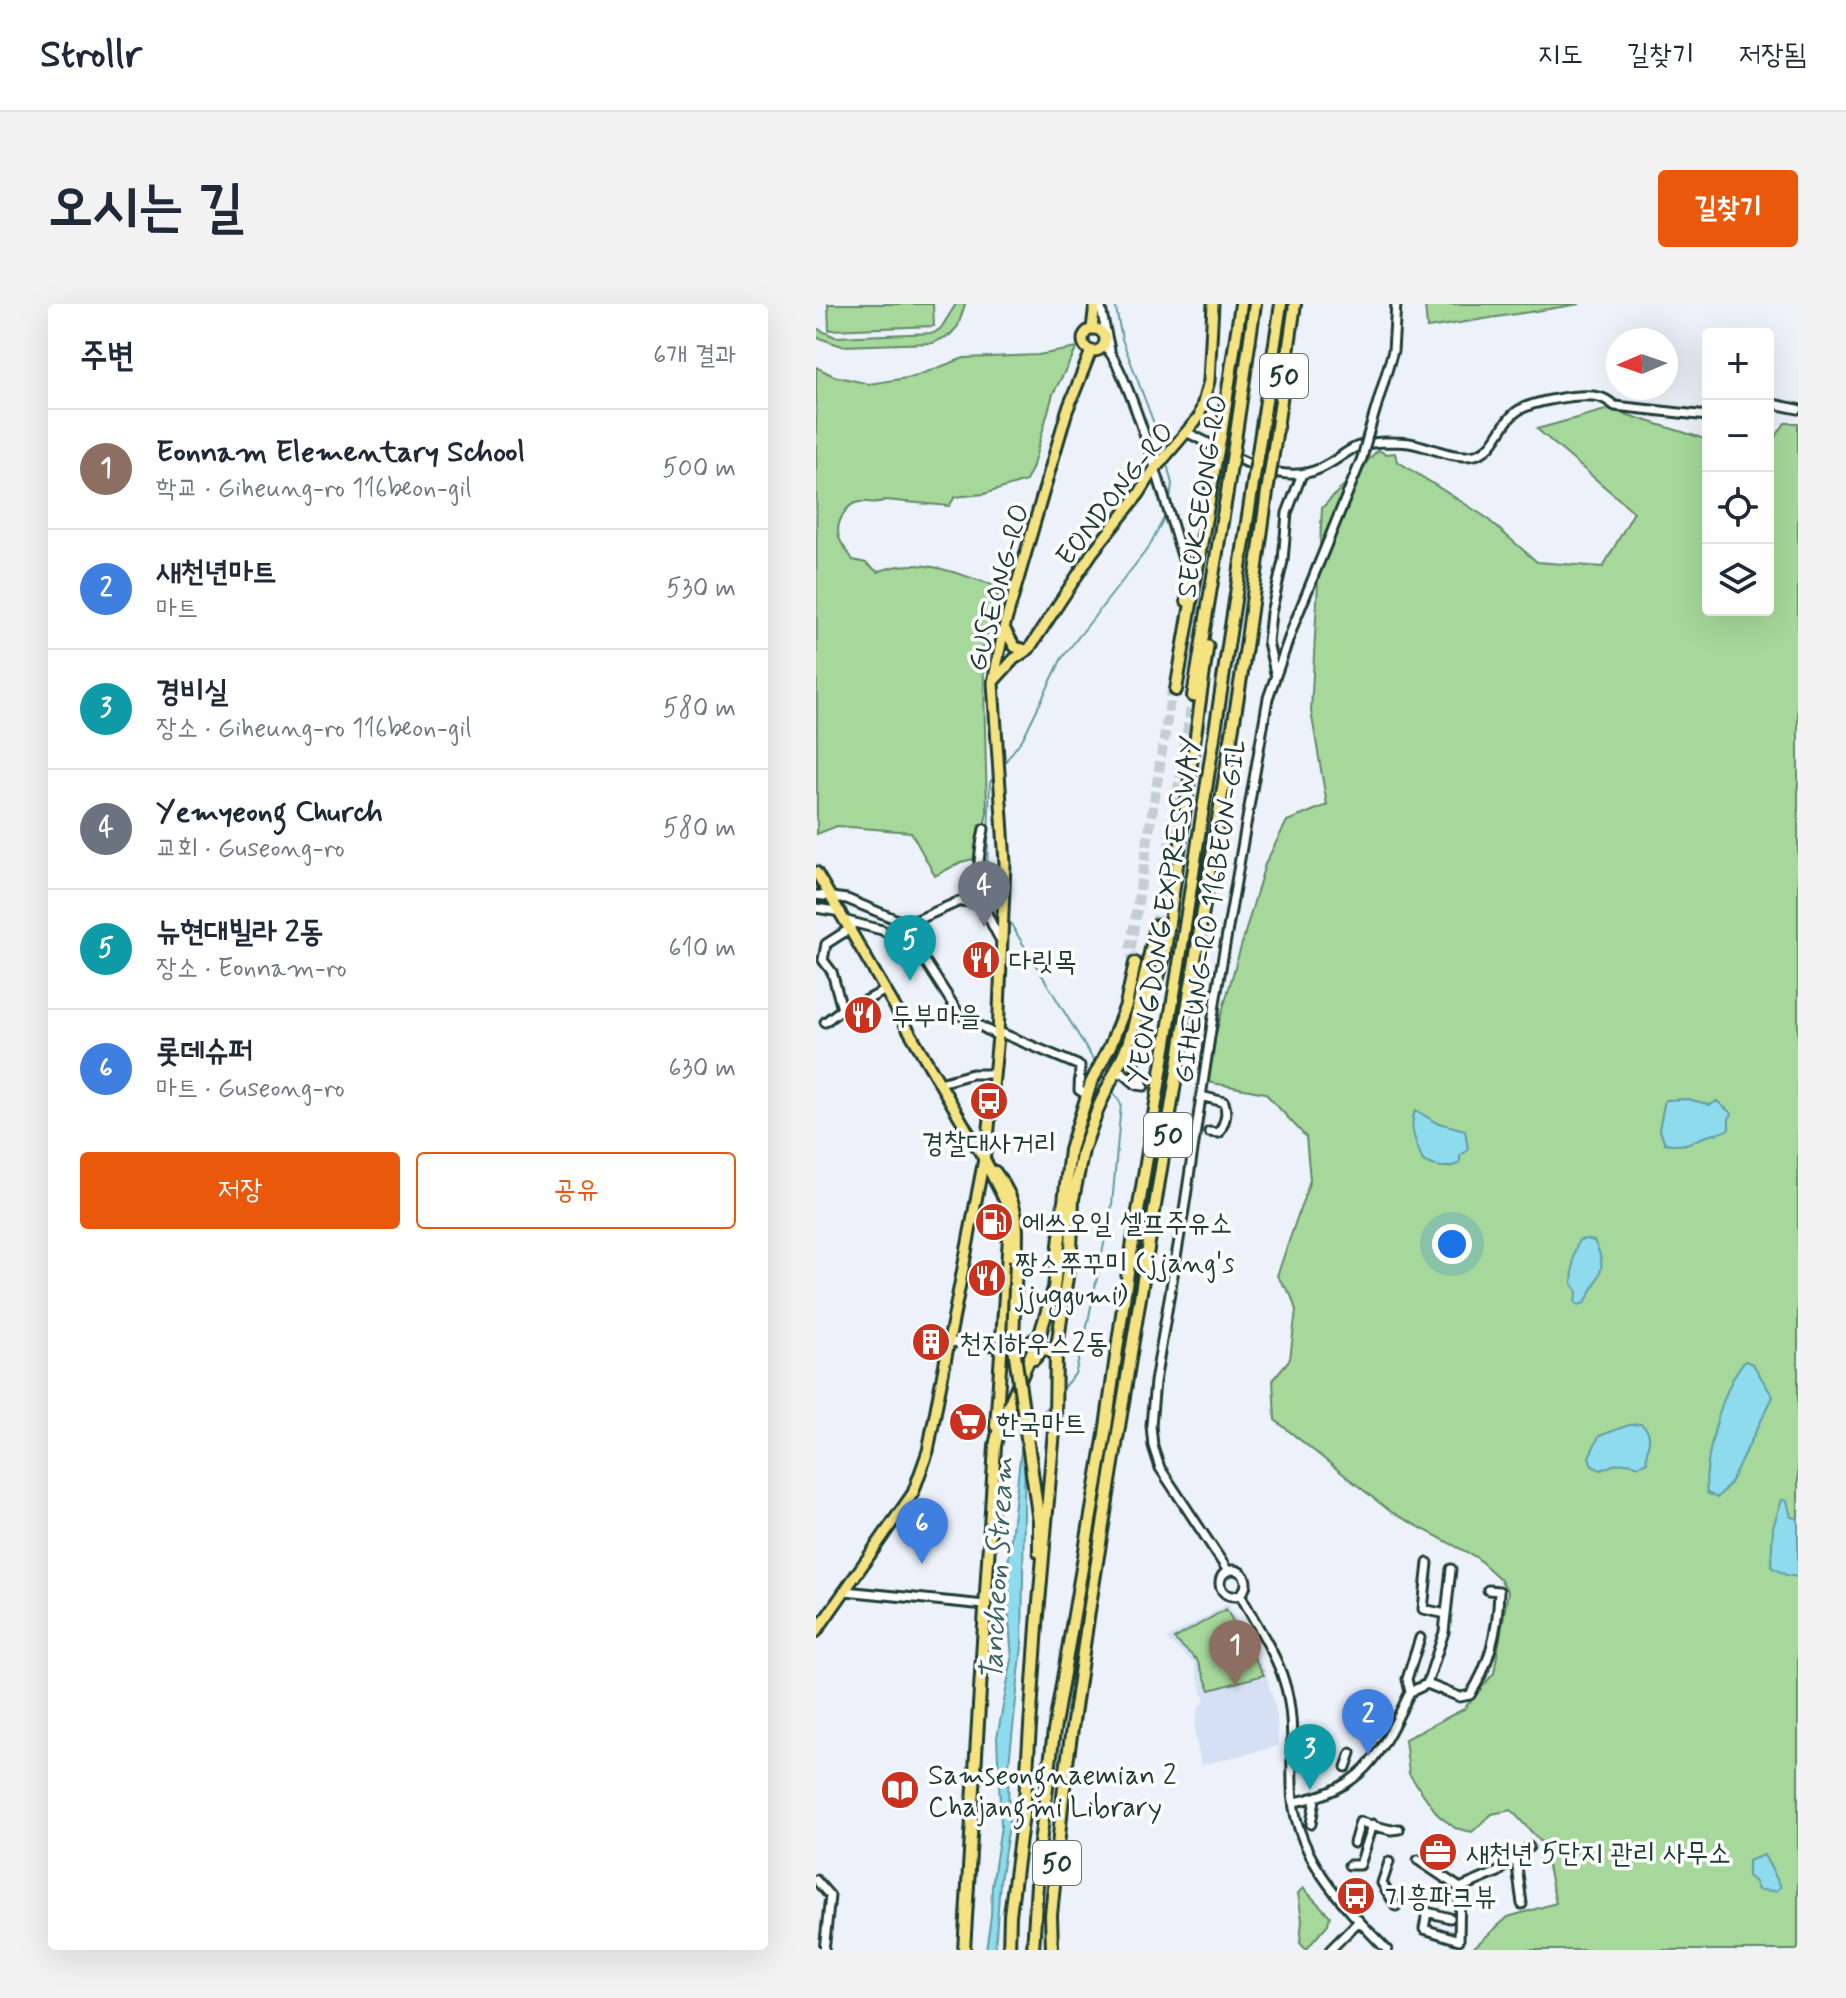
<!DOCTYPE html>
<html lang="ko">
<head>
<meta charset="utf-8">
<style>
  :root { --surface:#fff; --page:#f2f2f3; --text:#1f2937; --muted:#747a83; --line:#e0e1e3; --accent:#ea580c }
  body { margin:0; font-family:Mynerve,"Poor Story",sans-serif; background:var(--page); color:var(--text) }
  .controls { position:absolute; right:24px; top:24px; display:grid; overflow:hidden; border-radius:8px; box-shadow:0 8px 32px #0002 }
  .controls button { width:72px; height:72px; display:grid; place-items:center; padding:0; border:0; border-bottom:2px solid var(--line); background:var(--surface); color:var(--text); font:40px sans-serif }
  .compass { position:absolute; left:790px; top:24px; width:72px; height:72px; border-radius:50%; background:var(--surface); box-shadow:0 8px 32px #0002; rotate:268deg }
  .you { position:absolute; left:636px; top:940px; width:28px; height:28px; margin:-20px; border:6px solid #fff; border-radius:50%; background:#1a73e8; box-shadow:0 0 0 12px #1a73e833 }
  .badge { display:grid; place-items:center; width:52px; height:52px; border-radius:50%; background:var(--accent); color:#fff; font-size:26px; font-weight:700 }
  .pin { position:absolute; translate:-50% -66px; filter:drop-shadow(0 2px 4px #0008) }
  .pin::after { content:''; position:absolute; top:42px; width:28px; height:24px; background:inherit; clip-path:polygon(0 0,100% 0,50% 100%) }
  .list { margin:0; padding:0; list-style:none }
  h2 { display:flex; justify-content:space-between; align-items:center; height:104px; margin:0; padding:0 32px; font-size:34px }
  h2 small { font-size:26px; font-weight:400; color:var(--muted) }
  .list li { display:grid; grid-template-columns:52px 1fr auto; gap:24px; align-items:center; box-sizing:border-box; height:120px; padding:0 32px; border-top:2px solid var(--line) }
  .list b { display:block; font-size:30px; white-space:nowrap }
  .list p { margin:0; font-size:26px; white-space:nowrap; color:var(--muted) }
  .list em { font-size:26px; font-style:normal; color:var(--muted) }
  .actions { display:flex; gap:16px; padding:24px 32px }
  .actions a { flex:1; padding:18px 0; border:2px solid var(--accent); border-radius:8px; text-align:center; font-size:28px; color:var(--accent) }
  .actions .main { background:var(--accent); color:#fff }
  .icon { flex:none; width:44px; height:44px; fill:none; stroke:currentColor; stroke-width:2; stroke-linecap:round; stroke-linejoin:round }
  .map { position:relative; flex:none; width:982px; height:1646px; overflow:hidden; border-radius:8px }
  header { display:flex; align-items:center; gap:48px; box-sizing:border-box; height:112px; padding:0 40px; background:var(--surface); border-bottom:2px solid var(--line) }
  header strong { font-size:38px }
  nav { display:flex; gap:44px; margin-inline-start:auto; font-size:28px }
  .intro { display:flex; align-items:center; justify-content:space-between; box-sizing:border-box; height:192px; padding:0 48px }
  h1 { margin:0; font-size:56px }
  .button { padding:20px 36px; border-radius:8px; background:var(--accent); color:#fff; font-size:28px; font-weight:700 }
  main { display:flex; gap:48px; padding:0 48px }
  aside { flex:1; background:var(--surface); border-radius:8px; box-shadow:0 8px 32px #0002 }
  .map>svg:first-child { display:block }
  .built { fill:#d5e0f4 }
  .green { fill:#a5d89a; stroke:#628a67; stroke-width:2 }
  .water { fill:#8edbed; stroke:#629ca3; stroke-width:2 }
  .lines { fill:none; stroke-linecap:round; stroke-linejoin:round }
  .stream { stroke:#629ca3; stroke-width:2 }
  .minor-tunnel { stroke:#c3cdd2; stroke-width:7; stroke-dasharray:7 3.5; stroke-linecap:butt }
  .major-tunnel { stroke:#c3cdd2; stroke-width:9; stroke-dasharray:9 4.5; stroke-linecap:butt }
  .highway-tunnel { stroke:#c3cdd2; stroke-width:10; stroke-dasharray:10 5; stroke-linecap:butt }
  .minor-casing { stroke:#1f3d34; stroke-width:13 }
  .major-casing { stroke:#1f3d34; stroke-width:15 }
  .highway-casing { stroke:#1f3d34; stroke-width:16 }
  .minor { stroke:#fff; stroke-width:7 }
  .major { stroke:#f5e382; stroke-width:9 }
  .highway { stroke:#f5e382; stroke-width:10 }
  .minor-bridge-casing { stroke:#1f3d34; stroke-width:13; stroke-linecap:butt }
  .highway-bridge-casing { stroke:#1f3d34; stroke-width:16; stroke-linecap:butt }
  .minor-bridge { stroke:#fff; stroke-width:7 }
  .highway-bridge { stroke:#f5e382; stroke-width:10 }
  .labels { text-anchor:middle; stroke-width:7; stroke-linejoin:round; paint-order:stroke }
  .shield { fill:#fff; stroke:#627771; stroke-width:2 }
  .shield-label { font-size:26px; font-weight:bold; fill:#1f3d34 }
  .street-label { font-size:28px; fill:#1f3d34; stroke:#fff }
  .poi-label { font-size:28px; fill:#1f3d34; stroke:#fff; text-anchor:start }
  .water-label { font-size:30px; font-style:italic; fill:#3b6462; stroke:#fff }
</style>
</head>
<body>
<header>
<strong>Strollr</strong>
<nav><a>지도</a><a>길찾기</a><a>저장됨</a></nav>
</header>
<div class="intro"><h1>오시는 길</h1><a class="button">길찾기</a></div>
<main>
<aside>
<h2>주변<small>6개 결과</small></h2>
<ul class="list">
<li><span class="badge" style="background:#8d6e63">1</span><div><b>Eonnam Elementary School</b><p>학교 · Giheung-ro 116beon-gil</p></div><em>500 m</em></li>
<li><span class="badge" style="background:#3f7fe0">2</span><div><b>새천년마트</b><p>마트</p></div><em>530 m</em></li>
<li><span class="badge" style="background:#0f9aa8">3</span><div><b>경비실</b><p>장소 · Giheung-ro 116beon-gil</p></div><em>580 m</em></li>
<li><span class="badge" style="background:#6b7280">4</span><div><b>Yemyeong Church</b><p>교회 · Guseong-ro</p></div><em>580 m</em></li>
<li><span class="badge" style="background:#0f9aa8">5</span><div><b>뉴현대빌라 2동</b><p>장소 · Eonnam-ro</p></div><em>610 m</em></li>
<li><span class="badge" style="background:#3f7fe0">6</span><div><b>롯데슈퍼</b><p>마트 · Guseong-ro</p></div><em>630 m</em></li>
</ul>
<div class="actions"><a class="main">저장</a><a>공유</a></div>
</aside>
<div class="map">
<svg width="982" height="1646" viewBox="0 0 982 1646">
  <rect width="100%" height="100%" fill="#ecf1fa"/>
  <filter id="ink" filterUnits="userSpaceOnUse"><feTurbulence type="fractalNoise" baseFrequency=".0125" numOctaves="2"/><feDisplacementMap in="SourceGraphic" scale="16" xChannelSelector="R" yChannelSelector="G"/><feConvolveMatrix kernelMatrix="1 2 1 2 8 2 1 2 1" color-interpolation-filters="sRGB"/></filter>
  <g filter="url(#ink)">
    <path class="built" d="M412,1300L449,1366L461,1411L462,1442L385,1461L379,1429L380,1416L383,1402L389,1398L378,1359L350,1335Z"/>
    <path class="green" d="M12,0H117L118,22L13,26Z
      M140,0H149L142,22L134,31L117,39L26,42L0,33V24L19,33L118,29L125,24Z
      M609,0H764L611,24Z
      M261,44L237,90L216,165L210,177L168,190L139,193L133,202L69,196C59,201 55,197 44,198C30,199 19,220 23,233C25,241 33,249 37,256L50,259L62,268C102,251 138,269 177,281L184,296L167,340L171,508L162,554L145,558L119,572L95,528L21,522L1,530L0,63L18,72L53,80L97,73L148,54L222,51Z
      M793,105L892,136V306H952V144L969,119H982V1646H655L692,1613L740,1599L727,1540L695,1506L676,1510L656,1528L639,1524L622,1511L593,1470L589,1435L648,1405L678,1369L692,1288L684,1275L660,1253L575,1208L459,1116L457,1075L474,1055L480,1006L475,991L461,972L494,876L490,833L449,789L386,777L449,560L471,517L511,501L495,407L506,204L562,146L570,150L579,149L581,157L668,212L721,258L787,263L818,208L721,125Z
      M410,1305L448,1371L394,1386L381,1356L358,1335Z
      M487,1584L514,1612L512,1620L490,1646L484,1639L486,1616L482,1589Z"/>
    <path class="water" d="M872,795L894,801L901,797L916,810L913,814V825C904,830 897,830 888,833C870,840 869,843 849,839L843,825L849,796Z
      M600,806L619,818L649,826L652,846L644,852V859C631,866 620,863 607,857C601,841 591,822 600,806Z
      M770,935L778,937C794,966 781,974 769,999L762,1001L759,998C762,990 762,986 756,980C758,963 755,952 763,936Z
      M929,1057L937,1060L957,1093L913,1181L901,1194L891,1189C886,1161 908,1076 929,1057Z
      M825,1120C841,1132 828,1142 831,1158L823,1162C809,1156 798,1160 785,1166L776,1162L773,1153L783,1132L813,1121Z
      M216,1121L209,1138L206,1342L192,1469L193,1521L184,1577L179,1646H170L175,1612L176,1582L185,1522L181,1434L196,1355L190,1278L207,1129Z
      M966,1196L971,1197L975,1213L982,1214V1273L970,1271L955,1263L957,1223Z
      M948,1551L965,1583L960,1587L942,1586L939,1578L932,1572V1557Z"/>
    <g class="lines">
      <path class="stream" d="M299,0L306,35L348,146
        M350,156L356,180L353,205
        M186,462L207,434L246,354L333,243L350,210
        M180,470L174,478L171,568L184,599
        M190,612L280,760
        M244,1087L259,1070L269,1032L296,901L305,800L296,786
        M216,1121L235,1098"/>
      <path class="minor-tunnel" d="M328,782L373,827L393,828"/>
      <path class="major-tunnel" d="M377,288L388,328"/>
      <path class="highway-tunnel" d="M340,622L377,392
        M319,659L314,648L356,385"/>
      <defs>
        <path id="minor" d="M284,0L294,46
          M288,42C314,63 356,225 371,267
          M952,99L982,105
          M372,129C411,147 459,184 503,165C532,152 531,139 569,138C577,138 585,138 593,139C614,142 637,156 659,151C681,145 683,121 700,108C715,97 764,89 783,93C789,94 794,98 799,102L892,112
          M552,131L577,47L580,0
          M459,369L452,338L455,309L467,257L471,209L486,170
          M168,525C158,571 161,596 185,637
          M0,591L31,595L84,617L101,616L144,597L166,599
          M0,604L25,608
          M31,617L66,626L95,644L111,660L143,710L182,732
          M26,705L35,704L70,686
          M9,718L26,705L16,668L7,656L10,640L35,624
          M183,728L264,762L263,786L271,791
          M301,771L306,768L321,781L328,782L311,743
          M124,779L156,770H178
          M385,792L408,798C412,810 409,818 403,829L393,828
          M134,1038L181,1042H206L224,1030
          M612,1259L607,1305L630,1310
          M404 1279a13 13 0 1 1 26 0a13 13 0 1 1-26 0Z
          M412,1267L344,1164L337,1142L335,1121L339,1078L368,906L400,693L452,394L478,320L546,154
          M29,1287L169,1301
          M424,1290C438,1318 459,1347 468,1377C479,1410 475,1447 476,1481C476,1550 526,1600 571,1646
          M611,1380L644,1393L654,1391C674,1361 682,1323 683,1287L672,1286
          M594,1388L611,1380L628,1328L635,1265
          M530,1463L535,1449
          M478,1498C549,1486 565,1448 594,1388L591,1375L604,1334
          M495,1520L499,1495
          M538,1539L544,1518L575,1526L583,1525
          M700,1555L706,1600
          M602,1556L644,1584L643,1636L608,1625L611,1608L634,1614
          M573,1558L566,1579L580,1602
          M533,1561H544L557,1520
          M0,1576L14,1592L8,1646
          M644,1584L682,1568L713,1543
          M514,1646L543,1617"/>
        <path id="major" d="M267 36a11 11 0 1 1 22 0a11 11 0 1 1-22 0Z
          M276,25L279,0
          M188,324L199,343L210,346
          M177,378L198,355L213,345L276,249L323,190L338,166L383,113L393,77L397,0
          M0,568L168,855
          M322,714L342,675L349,651L392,342
          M0,1328L97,1189L112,1147L172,834L182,732L189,559L177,379L188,324L251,107L275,47"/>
        <path id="highway" d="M406,125L425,0
          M419,136L439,0
          M443,142L465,0
          M458,144L479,0
          M371,297V267
          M360,386L399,162
          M377,392L411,188
          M168,855L189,896L194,919L180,1122
          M179,868C203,899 202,919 200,956
          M218,1055L228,1044L240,1050
          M216,1168L223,1218V1248
          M148,1646L179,1142L183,1124L224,1030L238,984L254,846L275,779L295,740L310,701L319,659
          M193,1646L194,1611L209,1495L221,1322L239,1115L240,1050L255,945L257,895L267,846L283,802L311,743L318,721L340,622
          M217,1646L223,1547L238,1427L289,1130L312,968L365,648L436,186
          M236,1646L235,1611L249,1473L273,1307L430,343L451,188"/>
      </defs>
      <use href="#minor" class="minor-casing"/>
      <use href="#major" class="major-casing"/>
      <use href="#highway" class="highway-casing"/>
      <use href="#minor" class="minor"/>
      <use href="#major" class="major"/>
      <use href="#highway" class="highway"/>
      <defs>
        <path id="minor-bridge" d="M546,154L552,131"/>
        <path id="highway-bridge" d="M399,162L406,125
          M436,186L443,142
          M411,188L419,136
          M451,188L458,144
          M200,956L197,1037L216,1168"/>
      </defs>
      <use href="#minor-bridge" class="minor-bridge-casing"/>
      <use href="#highway-bridge" class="highway-bridge-casing"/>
      <use href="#minor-bridge" class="minor-bridge"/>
      <use href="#highway-bridge" class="highway-bridge"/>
    </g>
  </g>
  <defs>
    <symbol id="restaurant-disc" viewBox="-11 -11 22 22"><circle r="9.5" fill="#c8321e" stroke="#fff"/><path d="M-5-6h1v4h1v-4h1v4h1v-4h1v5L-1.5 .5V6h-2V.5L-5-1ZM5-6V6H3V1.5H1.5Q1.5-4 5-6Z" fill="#fff"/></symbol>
    <symbol id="bus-disc" viewBox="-11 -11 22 22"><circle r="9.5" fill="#c8321e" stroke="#fff"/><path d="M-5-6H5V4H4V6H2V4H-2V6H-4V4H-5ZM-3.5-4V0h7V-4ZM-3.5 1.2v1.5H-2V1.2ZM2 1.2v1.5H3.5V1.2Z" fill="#fff"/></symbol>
    <symbol id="fuel-disc" viewBox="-11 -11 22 22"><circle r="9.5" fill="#c8321e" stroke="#fff"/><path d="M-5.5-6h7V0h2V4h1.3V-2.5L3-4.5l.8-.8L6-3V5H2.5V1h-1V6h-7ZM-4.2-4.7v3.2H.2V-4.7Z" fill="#fff"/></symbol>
    <symbol id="building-disc" viewBox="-11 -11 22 22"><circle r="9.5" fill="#c8321e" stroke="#fff"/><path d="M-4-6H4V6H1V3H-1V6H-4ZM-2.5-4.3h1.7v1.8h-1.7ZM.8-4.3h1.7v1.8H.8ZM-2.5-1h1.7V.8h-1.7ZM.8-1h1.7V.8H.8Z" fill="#fff"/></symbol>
    <symbol id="supermarket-disc" viewBox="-11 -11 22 22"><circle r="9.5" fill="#c8321e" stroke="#fff"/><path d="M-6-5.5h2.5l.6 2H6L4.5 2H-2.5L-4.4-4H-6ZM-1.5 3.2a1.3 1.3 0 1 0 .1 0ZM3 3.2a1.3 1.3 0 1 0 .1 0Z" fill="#fff"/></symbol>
    <symbol id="library-disc" viewBox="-11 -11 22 22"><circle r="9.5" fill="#c8321e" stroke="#fff"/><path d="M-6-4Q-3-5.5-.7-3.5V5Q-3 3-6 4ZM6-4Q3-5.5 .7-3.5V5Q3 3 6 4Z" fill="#fff"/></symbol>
    <symbol id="office-disc" viewBox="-11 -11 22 22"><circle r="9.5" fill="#c8321e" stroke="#fff"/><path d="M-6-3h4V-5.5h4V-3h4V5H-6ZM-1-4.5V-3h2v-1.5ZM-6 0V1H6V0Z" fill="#fff"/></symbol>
  </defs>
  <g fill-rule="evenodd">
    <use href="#restaurant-disc" x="143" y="634" width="44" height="44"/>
    <use href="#restaurant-disc" x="25" y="689" width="44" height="44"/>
    <use href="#bus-disc" x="151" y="775" width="44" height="44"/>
    <use href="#fuel-disc" x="156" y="896" width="44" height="44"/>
    <use href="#restaurant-disc" x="149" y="952" width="44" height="44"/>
    <use href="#building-disc" x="93" y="1016" width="44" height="44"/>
    <use href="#supermarket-disc" x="130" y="1096" width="44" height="44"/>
    <use href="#library-disc" x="62" y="1464" width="44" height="44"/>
    <use href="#office-disc" x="600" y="1526" width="44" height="44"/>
    <use href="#bus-disc" x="518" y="1570" width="44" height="44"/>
  </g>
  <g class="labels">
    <g class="shield">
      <rect x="444" y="50" width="48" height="44" rx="6"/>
      <rect x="328" y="809" width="48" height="44" rx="6"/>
      <rect x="217" y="1537" width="48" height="44" rx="6"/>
    </g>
    <g class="shield-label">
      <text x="468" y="81">50</text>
      <text x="352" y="840">50</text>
      <text x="241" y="1568">50</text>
    </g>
    <g class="street-label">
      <text transform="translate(298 189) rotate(-52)" y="10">EONDONG-RO</text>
      <text transform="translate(385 192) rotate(-81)" y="10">SEOKSEONG-RO</text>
      <text transform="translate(181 283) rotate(-75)" y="10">GUSEONG-RO</text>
      <text transform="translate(347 606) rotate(-81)" y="10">YEONGDONG EXPRESSWAY</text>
      <text transform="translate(393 607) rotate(-81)" y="10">GIHEUNG-RO 116BEON-GIL</text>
    </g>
    <g class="poi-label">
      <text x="193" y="666">다릿목</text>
      <text x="75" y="721">두부마을</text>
      <text x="173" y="848" text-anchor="middle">경찰대사거리</text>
      <text x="206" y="928">에쓰오일 셀프주유소</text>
      <text x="199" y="968">짱스쭈꾸미 (jjang's<tspan x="199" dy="32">jjuggumi)</tspan></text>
      <text x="143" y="1048">천지하우스2동</text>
      <text x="180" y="1128">한국마트</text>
      <text x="112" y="1480">Samseongnaemian 2<tspan x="112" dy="32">Chajangmi Library</tspan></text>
      <text x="650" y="1558">새천년 5단지 관리 사무소</text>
      <text x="568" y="1602">기흥파크뷰</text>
    </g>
    <g class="water-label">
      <text transform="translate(181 1265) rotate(-87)" y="10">Tancheon Stream</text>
    </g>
  </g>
</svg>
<div class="controls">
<button>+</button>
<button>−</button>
<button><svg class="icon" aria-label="locate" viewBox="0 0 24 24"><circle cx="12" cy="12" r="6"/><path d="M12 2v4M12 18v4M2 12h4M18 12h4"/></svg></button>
<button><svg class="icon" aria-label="layers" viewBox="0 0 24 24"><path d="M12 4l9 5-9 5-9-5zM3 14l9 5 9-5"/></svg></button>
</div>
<svg class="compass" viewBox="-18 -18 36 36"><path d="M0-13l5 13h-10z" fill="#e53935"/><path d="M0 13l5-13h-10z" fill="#747a83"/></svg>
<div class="you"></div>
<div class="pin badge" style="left:419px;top:1382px;background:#8d6e63">1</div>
<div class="pin badge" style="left:552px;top:1451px;background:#3f7fe0">2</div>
<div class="pin badge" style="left:494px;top:1486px;background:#0f9aa8">3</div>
<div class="pin badge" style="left:168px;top:623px;background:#6b7280">4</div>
<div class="pin badge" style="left:94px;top:677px;background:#0f9aa8">5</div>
<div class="pin badge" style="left:106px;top:1260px;background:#3f7fe0">6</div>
</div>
</main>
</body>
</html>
